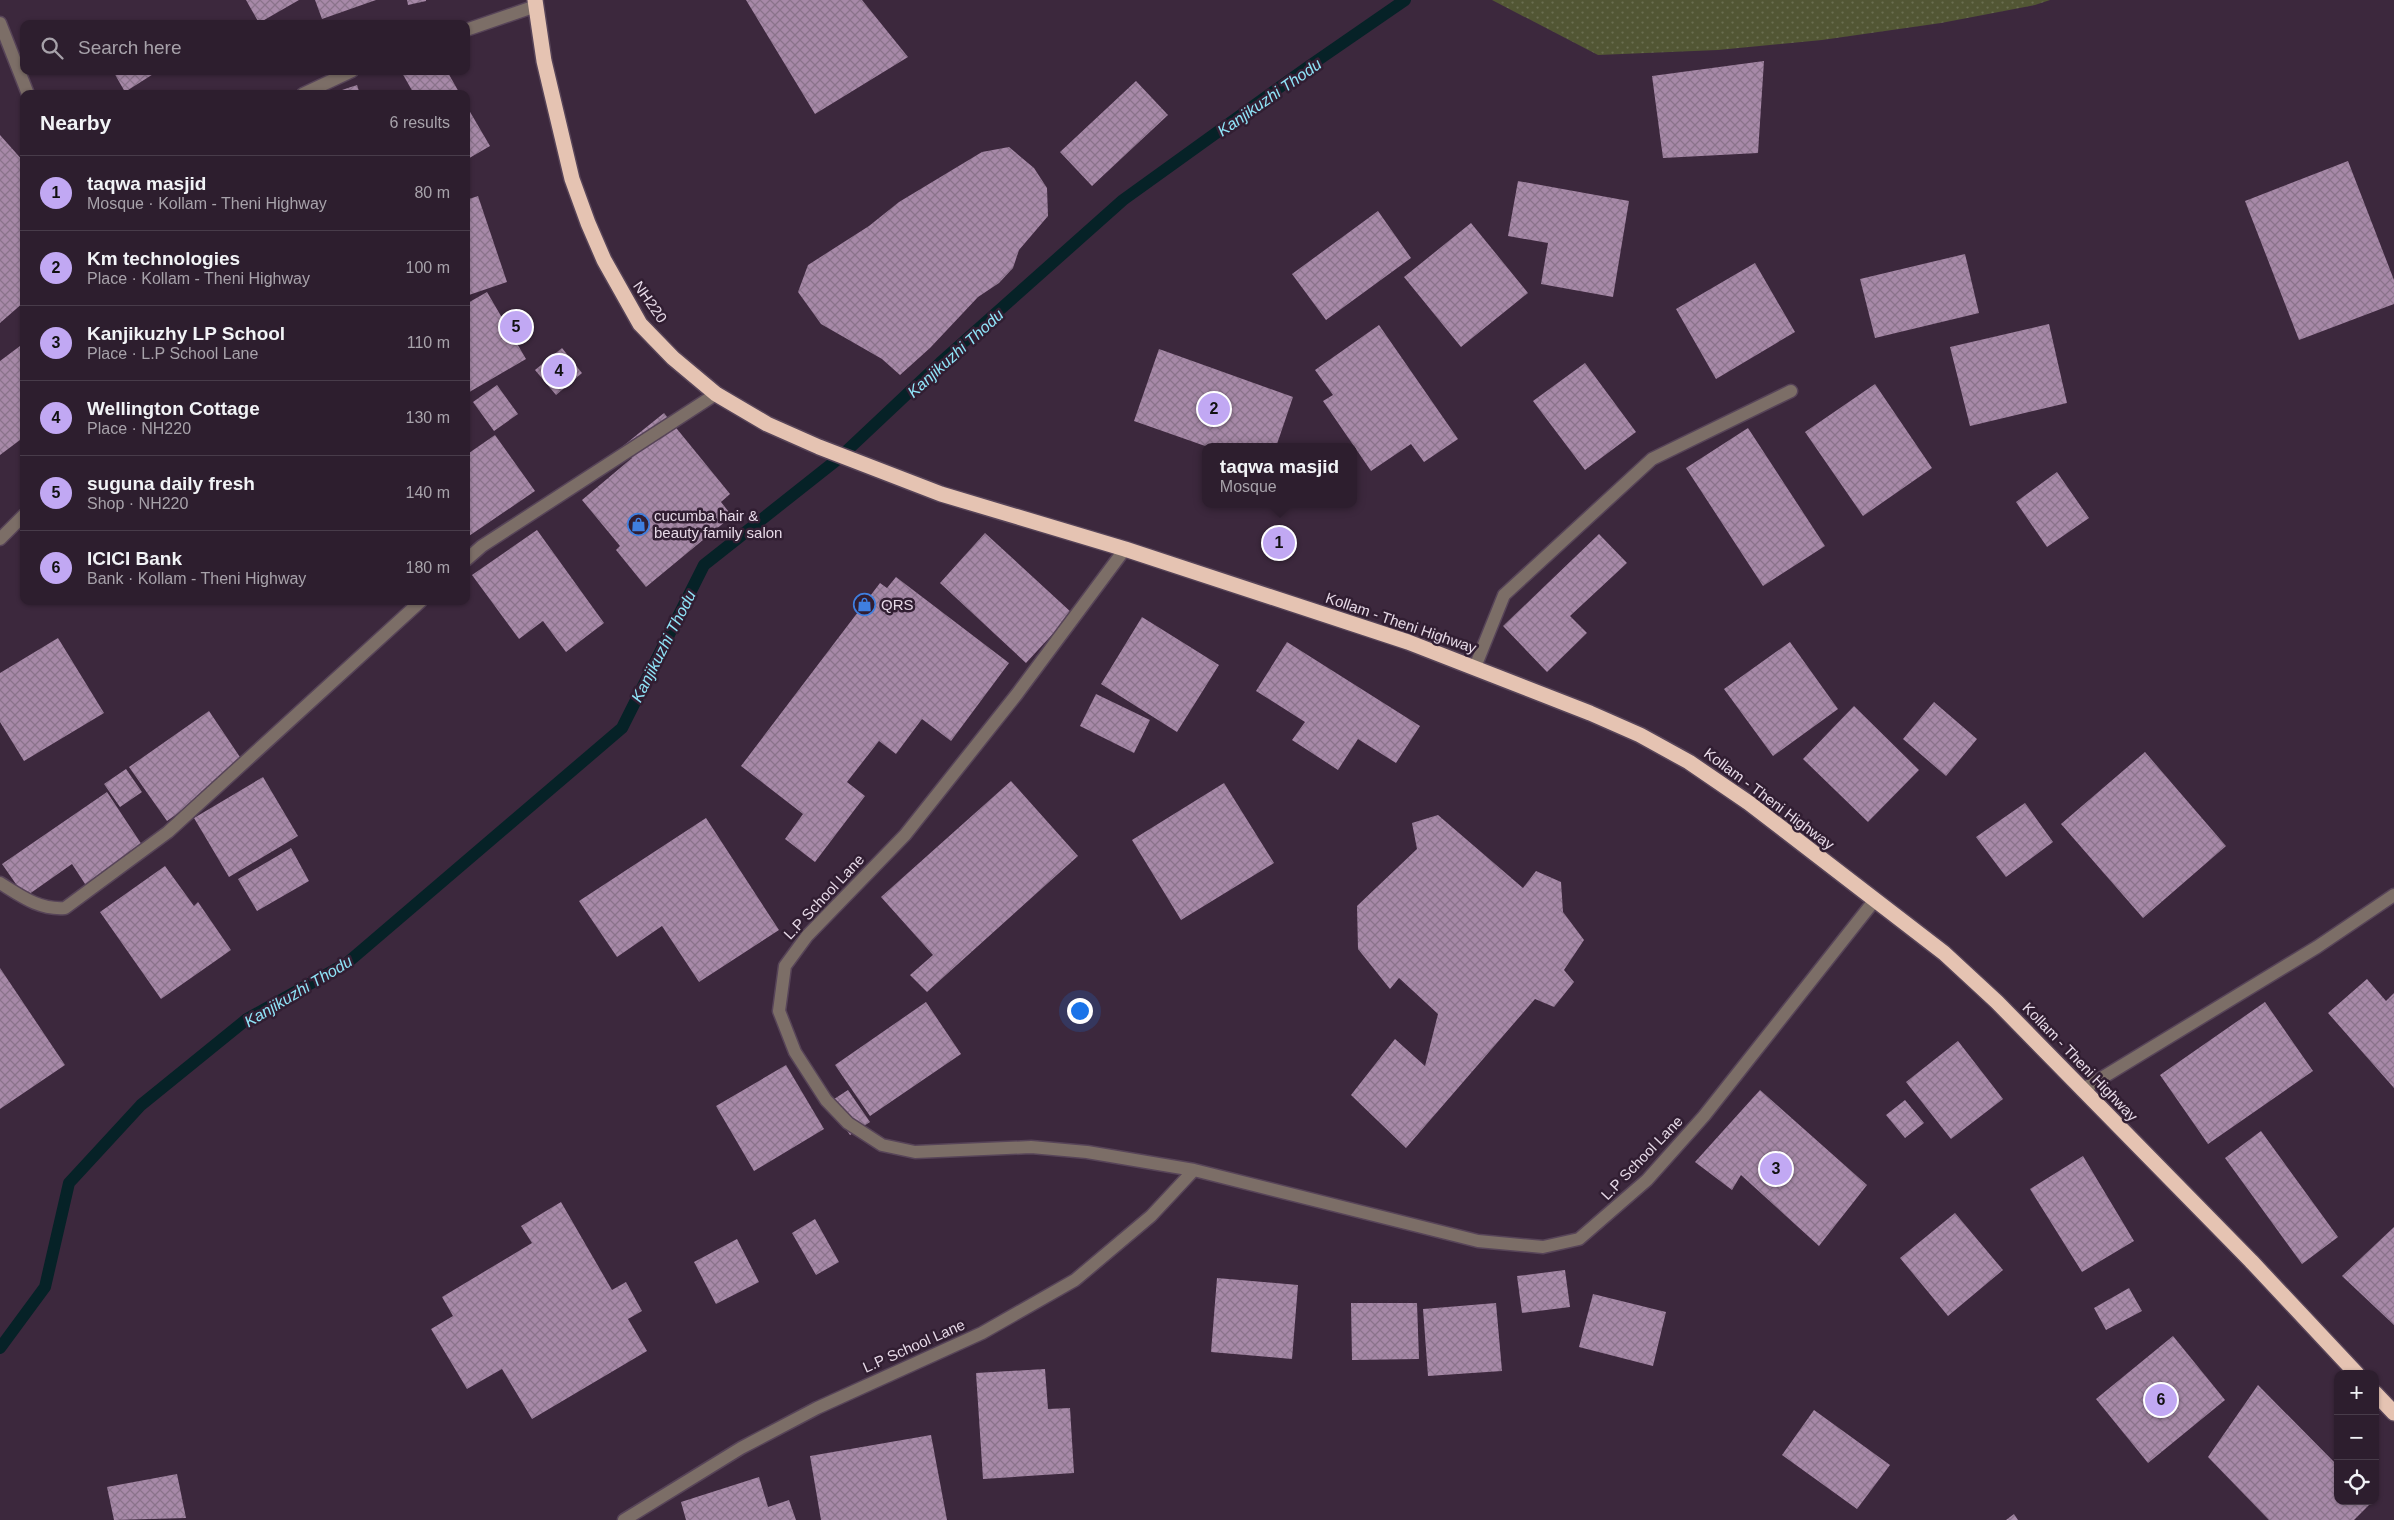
<!DOCTYPE html>
<html lang="en">
<head>
<meta charset="utf-8">
<style>
  :root { --surface:#2d1e2e; --page:#352736; --text:#f1f3f6; --muted:#a7a2aa; --line:#483c4a; --accent:#c1a8f3 }
  body { margin:0; font-family:Arial,sans-serif; background:var(--page); color:var(--text) }
  .controls { position:absolute; right:15px; bottom:15px; display:grid; overflow:hidden; border-radius:10px; box-shadow:0 1px 4px #0004 }
  .controls button { width:45px; height:45px; display:grid; place-items:center; padding:0; border:0; border-bottom:1px solid var(--line); background:var(--surface); color:var(--text); font:25px sans-serif }
  .you { position:absolute; left:1079px; top:1010px; width:18px; height:18px; margin:-12px; border:4px solid #fff; border-radius:50%; background:#1a73e8; box-shadow:0 0 0 8px #1a73e833 }
  .badge { display:grid; place-items:center; width:32px; height:32px; border-radius:50%; background:var(--accent); color:#111; font-size:16px; font-weight:700 }
  .pin { position:absolute; translate:-50% -50%; border:2px solid #fff; box-shadow:0 1px 5px #0006 }
  .popup { position:absolute; left:1202px; top:443px; width:155px; height:65px; box-sizing:border-box; display:grid; place-content:center; border-radius:10px; background:var(--surface); filter:drop-shadow(0 1px 4px #0005); font-size:16px; white-space:nowrap; color:var(--muted) }
  .popup b { font-size:19px; color:var(--text) }
  .popup::after { content:''; position:absolute; left:50%; top:100%; margin-left:-10px; border:10px solid transparent; border-top-color:var(--surface) }
  .list { margin:0; padding:0; list-style:none }
  h2 { display:flex; justify-content:space-between; align-items:center; height:65px; margin:0; padding:0 20px; font-size:21px }
  h2 small { font-size:16px; font-weight:400; color:var(--muted) }
  .list li { display:grid; grid-template-columns:32px 1fr auto; gap:15px; align-items:center; box-sizing:border-box; height:75px; padding:0 20px; border-top:1px solid var(--line) }
  .list b { display:block; font-size:19px; white-space:nowrap }
  .list p { margin:0; font-size:16px; white-space:nowrap; color:var(--muted) }
  .list em { font-size:16px; font-style:normal; color:var(--muted) }
  .icon { flex:none; width:28px; height:28px; fill:none; stroke:currentColor; stroke-width:2; stroke-linecap:round; stroke-linejoin:round }
  .map { position:relative; flex:none; width:2394px; height:1520px; overflow:hidden }
  .search { position:absolute; background:var(--surface); box-shadow:0 1px 4px #0004; left:20px; top:20px; width:450px; height:55px; display:flex; align-items:center; gap:12px; box-sizing:border-box; padding:0 18px; border-radius:10px; color:var(--muted); font-size:19px }
  .panel { position:absolute; background:var(--surface); box-shadow:0 1px 4px #0004; left:20px; top:90px; width:450px; height:515px; border-radius:10px }
  .map>svg:first-child { display:block }
  .grass { fill:url(#grass-dots) }
  .lines { fill:none; stroke-linecap:round; stroke-linejoin:round }
  .stream { stroke:#062227; stroke-width:12 }
  .building { fill:url(#building-cross-hatch) }
  .minor-casing { stroke:#574458; stroke-width:15 }
  .highway-casing { stroke:#574458; stroke-width:18 }
  .minor { stroke:#7c6e67; stroke-width:12 }
  .highway { stroke:#e5c3b2; stroke-width:15 }
  .labels { text-anchor:middle; stroke-width:5; stroke-linejoin:round; paint-order:stroke }
  .street-label { font-size:15px; fill:#e7dae8; stroke:#311e32 }
  .poi-label { font-size:15px; fill:#e7dae8; stroke:#311e32; text-anchor:start }
  .water-label { font-size:16px; font-style:italic; fill:#90e5f9; stroke:#311e32 }
</style>
</head>
<body>
<div class="map">
<svg width="2394" height="1520" viewBox="0 0 2394 1520">
  <defs>
    <pattern id="grass-dots" width="8" height="8" patternUnits="userSpaceOnUse" patternTransform="scale(1.25)"><rect width="8" height="8" fill="#525634"/><path d="M2 2h.1M6 6h.1" fill="none" stroke="#6b6e51" stroke-width="1.8" stroke-linecap="round"/></pattern>
    <pattern id="building-cross-hatch" width="8" height="8" patternUnits="userSpaceOnUse" patternTransform="scale(1.25)"><rect width="8" height="8" fill="#a789a8"/><path d="M0 0l8 8M0 8l8-8" fill="none" stroke="#8a738b"/></pattern>
  </defs>
  <rect width="100%" height="100%" fill="#3c283d"/>
  <path class="grass" d="M1492,0H2050L2035,5L1941,23L1822,40L1718,50L1598,55Z"/>
  <g class="lines">
    <path class="stream" d="M0,1348L45,1287L69,1183L141,1105L247,1019L347,963L622,728L704,565L838,459L940,363L1123,200L1305,69L1405,0"/>
  </g>
  <path class="building" d="M246,0H299L259,23Z
    M315,0H376L322,19Z
    M407,0H426V1L408,5Z
    M746,0H862L908,57L815,114Z
    M1764,61L1758,153L1663,158L1652,76Z
    M113,71H158L125,92Z
    M401,71H447L460,94H414Z
    M1136,81L1168,115L1092,186L1060,152Z
    M357,85L360,94H333V93Z
    M466,105L490,146L466,160Z
    M0,135L24,162V302L0,323Z
    M1009,147L1034,168L1047,188L1048,216L1019,250L1013,268L999,283L978,297L930,348L900,375L882,359L821,324L798,292L808,265L869,226L899,202L982,152Z
    M2348,161L2394,280V304L2299,340L2245,201Z
    M1518,181L1629,201L1613,297L1541,284L1548,243L1508,236Z
    M478,196L507,282L466,296V200Z
    M1378,211L1411,258L1326,320L1292,274Z
    M1471,223L1528,293L1461,347L1404,277Z
    M1965,254L1979,313L1875,338L1860,279Z
    M1755,263L1795,332L1716,379L1676,309Z
    M487,292L526,359L466,394V304Z
    M2049,324L2067,403L1970,426L1950,347Z
    M1379,325L1458,439L1424,462L1411,444L1371,471L1323,401L1333,395L1315,370Z
    M24,343V437L0,455V361Z
    M562,348L582,373L556,395L535,370Z
    M1159,349L1293,397L1276,447H1208L1134,421Z
    M1585,363L1636,432L1585,470L1533,401Z
    M1875,384L1932,468L1863,516L1805,432Z
    M497,385L518,414L494,431L473,402Z
    M664,413L730,494L721,502L732,516L646,587L616,550L620,546L582,500L632,458L623,446Z
    M1748,428L1825,546L1763,586L1686,468Z
    M495,435L535,491L466,538V449L469,453Z
    M2057,472L2089,518L2047,547L2016,502Z
    M537,530L604,623L566,652L543,621L519,639L472,575Z
    M985,533L1072,613L1026,663L940,583Z
    M1599,534L1627,563L1570,616L1587,633L1547,672L1503,626Z
    M896,577L1009,663L951,741L922,719L896,754L879,741L847,782L865,796L815,862L785,839L803,814L741,766L880,583L887,588Z
    M1142,617L1219,665L1177,732L1101,684Z
    M58,638L104,713L24,761L0,722V673Z
    M1287,642L1420,726L1396,763L1358,739L1338,770L1292,740L1305,722L1256,691Z
    M1790,642L1838,709L1773,756L1724,689Z
    M1096,694L1150,720L1134,753L1080,726Z
    M1934,702L1977,739L1946,776L1903,739Z
    M1854,706L1919,770L1868,822L1803,759Z
    M209,711L246,766L167,821L129,767Z
    M2145,752L2226,846L2143,918L2061,824Z
    M126,769L142,792L120,807L104,784Z
    M263,777L298,836L229,877L194,818Z
    M1011,781L1078,856L927,992L910,975L933,955L881,897Z
    M1224,783L1274,863L1181,920L1132,840Z
    M107,792L144,848L87,887L72,864L25,897L2,864Z
    M2025,803L2053,842L2006,877L1976,837Z
    M1438,815L1523,888L1536,871L1561,882L1563,912L1584,940L1564,970L1574,982L1554,1007L1535,999L1406,1148L1351,1095L1395,1039L1425,1066L1438,1014L1399,978L1390,989L1358,949L1357,906L1417,849L1412,823Z
    M706,818L779,930L699,982L662,926L617,957L579,901Z
    M291,848L309,881L257,911L238,879Z
    M165,866L194,906L198,902L231,950L161,999L100,912Z
    M0,968L65,1065L0,1109Z
    M2367,979L2386,1001L2394,993V1088L2328,1013Z
    M926,1002L961,1054L870,1116L835,1065Z
    M2265,1002L2313,1071L2208,1144L2160,1075Z
    M1958,1041L2003,1099L1951,1139L1906,1082Z
    M786,1065L824,1129L754,1171L716,1106Z
    M848,1090L870,1122L850,1135L828,1103Z
    M1760,1090L1867,1185L1819,1246L1741,1175L1732,1190L1695,1162Z
    M1905,1100L1924,1123L1905,1138L1886,1115Z
    M2261,1131L2338,1237L2302,1264L2225,1158Z
    M2083,1156L2134,1241L2082,1272L2030,1189Z
    M561,1202L612,1290L626,1282L642,1311L628,1319L647,1351L532,1419L502,1369L467,1389L431,1329L453,1316L442,1297L532,1243L521,1226Z
    M1955,1213L2003,1270L1948,1316L1900,1258Z
    M815,1219L839,1262L816,1275L792,1233Z
    M2394,1227V1325L2342,1276Z
    M737,1239L759,1282L716,1304L694,1262Z
    M1565,1270L1570,1307L1522,1313L1517,1276Z
    M1217,1278L1298,1285L1292,1359L1211,1352Z
    M2129,1288L2142,1311L2106,1330L2094,1308Z
    M1593,1294L1666,1312L1653,1366L1579,1347Z
    M1351,1303H1417L1419,1359L1352,1360Z
    M1496,1303L1502,1371L1428,1376L1423,1309Z
    M2173,1336L2225,1400L2148,1463L2096,1399Z
    M1045,1369L1048,1409L1070,1408L1074,1473L983,1479L976,1373Z
    M2258,1385L2338,1466V1501H2373L2354,1520H2269L2208,1457Z
    M1814,1410L1890,1465L1857,1509L1782,1455Z
    M931,1435L947,1520H821L810,1456Z
    M177,1474L186,1518L114,1520L107,1487Z
    M759,1477L768,1507L789,1500L796,1520H686L681,1502Z
    M2014,1514L2018,1520H2006Z"/>
  <g class="lines">
    <defs>
      <path id="minor" d="M0,23L28,94
        M466,30L536,6
        M303,94L352,71
        M0,539L24,515
        M1125,549L1017,694L905,835L807,936L785,966L779,1011L795,1052L826,1100L848,1123L882,1145L915,1152L1031,1147L1087,1152L1194,1170L1478,1241L1543,1247L1579,1239L1647,1180L1704,1116L1874,901
        M466,560L482,546L716,394
        M1475,667L1504,595L1652,459L1791,391
        M0,883C21,896 39,910 65,908L168,832L421,601
        M2082,1090L2317,947L2394,895
        M624,1520L741,1448L817,1408L982,1333L1075,1280L1151,1216L1194,1170"/>
      <path id="highway" d="M535,0L544,61L572,179L588,223L604,260L640,324L673,358L716,394L767,424L819,447L941,494L1125,549L1408,642L1590,713L1640,735L1689,762L1749,803L1944,953L1997,1002L2251,1261L2357,1374
        M2375,1393L2394,1413"/>
    </defs>
    <use href="#minor" class="minor-casing"/>
    <use href="#highway" class="highway-casing"/>
    <use href="#minor" class="minor"/>
    <use href="#highway" class="highway"/>
  </g>
  <defs>
    <symbol id="shop-ring" viewBox="-11 -11 22 22"><circle r="9.5" fill="#311e32" stroke="#3f7fe0" stroke-width="1.5"/><path d="M-5-2.5h2.3a2.7 3.5 0 0 1 5.4 0H5L5.5 6h-11ZM-1.5-2.5h3a1.5 2.3 0 0 0-3 0Z" fill="#3f7fe0"/></symbol>
  </defs>
  <g fill-rule="evenodd">
    <use href="#shop-ring" x="626" y="512" width="25" height="25"/>
    <use href="#shop-ring" x="852" y="592" width="25" height="25"/>
  </g>
  <g class="labels">
    <g class="street-label">
      <text transform="translate(650 302) rotate(55)" y="5">NH220</text>
      <text transform="translate(1401 623) rotate(19)" y="5">Kollam - Theni Highway</text>
      <text transform="translate(1769 799) rotate(37)" y="5">Kollam - Theni Highway</text>
      <text transform="translate(824 897) rotate(-47)" y="5">L.P School Lane</text>
      <text transform="translate(2080 1062) rotate(46)" y="5">Kollam - Theni Highway</text>
      <text transform="translate(1642 1158) rotate(-46)" y="5">L.P School Lane</text>
      <text transform="translate(914 1346) rotate(-24)" y="5">L.P School Lane</text>
    </g>
    <g class="poi-label">
      <text x="654" y="521">cucumba hair &amp;<tspan x="654" dy="17">beauty family salon</tspan></text>
      <text x="881" y="610">QRS</text>
    </g>
    <g class="water-label">
      <text transform="translate(1269 97) rotate(-35)" y="6">Kanjikuzhi Thodu</text>
      <text transform="translate(955 353) rotate(-42)" y="6">Kanjikuzhi Thodu</text>
      <text transform="translate(663 646) rotate(-63)" y="6">Kanjikuzhi Thodu</text>
      <text transform="translate(298 991) rotate(-31)" y="6">Kanjikuzhi Thodu</text>
    </g>
  </g>
</svg>
<div class="controls">
<button>+</button>
<button>−</button>
<button><svg class="icon" aria-label="locate" viewBox="0 0 24 24"><circle cx="12" cy="12" r="6"/><path d="M12 2v4M12 18v4M2 12h4M18 12h4"/></svg></button>
</div>
<div class="you"></div>
<div class="pin badge" style="left:1279px;top:543px">1</div>
<div class="popup"><b>taqwa masjid</b>Mosque</div>
<div class="pin badge" style="left:1214px;top:409px">2</div>
<div class="pin badge" style="left:1776px;top:1169px">3</div>
<div class="pin badge" style="left:559px;top:371px">4</div>
<div class="pin badge" style="left:516px;top:327px">5</div>
<div class="pin badge" style="left:2161px;top:1400px">6</div>
<div class="search"><svg class="icon" aria-label="search" viewBox="0 0 24 24"><circle cx="10" cy="10" r="6"/><path d="M15 15l6 6"/></svg>Search here</div>
<section class="panel">
<h2>Nearby<small>6 results</small></h2>
<ul class="list">
<li><span class="badge">1</span><div><b>taqwa masjid</b><p>Mosque · Kollam - Theni Highway</p></div><em>80 m</em></li>
<li><span class="badge">2</span><div><b>Km technologies</b><p>Place · Kollam - Theni Highway</p></div><em>100 m</em></li>
<li><span class="badge">3</span><div><b>Kanjikuzhy LP School</b><p>Place · L.P School Lane</p></div><em>110 m</em></li>
<li><span class="badge">4</span><div><b>Wellington Cottage</b><p>Place · NH220</p></div><em>130 m</em></li>
<li><span class="badge">5</span><div><b>suguna daily fresh</b><p>Shop · NH220</p></div><em>140 m</em></li>
<li><span class="badge">6</span><div><b>ICICI Bank</b><p>Bank · Kollam - Theni Highway</p></div><em>180 m</em></li>
</ul>
</section>
</div>
</body>
</html>
